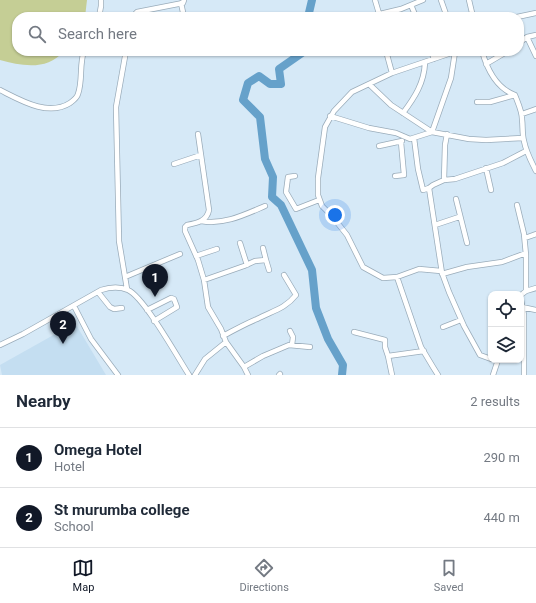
<!DOCTYPE html>
<html lang="en">
<head>
<meta charset="utf-8">
<style>
  :root { --surface:#fff; --page:#f2f2f3; --text:#1f2937; --muted:#747a83; --line:#e0e1e3; --accent:#111827 }
  body { margin:0; font-family:Roboto,sans-serif; background:var(--page); color:var(--text) }
  .controls { position:absolute; right:12px; bottom:12px; display:grid; overflow:hidden; border-radius:8px; box-shadow:0 1px 3px #0004 }
  .controls button { width:36px; height:36px; display:grid; place-items:center; padding:0; border:0; border-bottom:1px solid var(--line); background:var(--surface); color:var(--text); font:20px sans-serif }
  .you { position:absolute; left:335px; top:215px; width:14px; height:14px; margin:-10px; border:3px solid #fff; border-radius:50%; background:#1a73e8; box-shadow:0 0 0 6px #1a73e833 }
  .badge { display:grid; place-items:center; width:26px; height:26px; border-radius:50%; background:var(--accent); color:#fff; font-size:13px; font-weight:700 }
  .pin { position:absolute; translate:-50% -33px; filter:drop-shadow(0 1px 2px #0008) }
  .pin::after { content:''; position:absolute; top:21px; width:14px; height:12px; background:inherit; clip-path:polygon(0 0,100% 0,50% 100%) }
  .list { margin:0; padding:0; list-style:none }
  h2 { display:flex; justify-content:space-between; align-items:center; height:52px; margin:0; padding:0 16px; font-size:17px }
  h2 small { font-size:13px; font-weight:400; color:var(--muted) }
  .list li { display:grid; grid-template-columns:26px 1fr auto; gap:12px; align-items:center; box-sizing:border-box; height:60px; padding:0 16px; border-top:1px solid var(--line) }
  .list b { display:block; font-size:15px; white-space:nowrap }
  .list p { margin:0; font-size:13px; white-space:nowrap; color:var(--muted) }
  .list em { font-size:13px; font-style:normal; color:var(--muted) }
  .icon { flex:none; width:22px; height:22px; fill:none; stroke:currentColor; stroke-width:2; stroke-linecap:round; stroke-linejoin:round }
  .map { position:relative; flex:none; width:536px; height:375px; overflow:hidden }
  .search { position:absolute; background:var(--surface); box-shadow:0 1px 3px #0004; left:12px; right:12px; top:12px; height:44px; display:flex; align-items:center; gap:10px; box-sizing:border-box; padding:0 14px; border-radius:16px; color:var(--muted); font-size:15px }
  .sheet { height:172px; background:var(--surface) }
  nav { display:flex; justify-content:space-around; align-items:center; box-sizing:border-box; height:56px; border-top:1px solid var(--line); background:var(--surface); font-size:11px; color:var(--muted) }
  nav a { display:grid; justify-items:center; gap:2px }
  nav .on { color:var(--accent) }
  .map>svg:first-child { display:block }
  .built { fill:#c4def1 }
  .grass { fill:#c5ce95 }
  .lines { fill:none; stroke-linecap:round; stroke-linejoin:round }
  .river { stroke:#66a1ca; stroke-width:8 }
  .minor-casing { stroke:#9aacba; stroke-width:6 }
  .minor { stroke:#fff; stroke-width:4.5 }
</style>
</head>
<body>
<div class="map">
<svg width="536" height="375" viewBox="0 0 536 375">
  <rect width="100%" height="100%" fill="#d6e9f7"/>
  <path class="built" d="M75,323L106,375H2L0,365Z"/>
  <path class="grass" d="M0,0H87L85,17H17V51H64C47,71 22,66 0,60Z"/>
  <g class="lines">
    <path class="river" d="M308,17L312,0
      M302,51V53L279,69L281,84H270L259,76L248,83L243,100L260,117L265,159L273,177L272,197L281,205L312,270L316,308L328,339L343,365L342,375"/>
    <defs>
      <path id="minor" d="M375,0L380,17
        M441,0L447,17
        M469,0L473,17
        M181,3L184,17
        M411,5L416,17
        M380,14L401,9L423,0
        M99,17L101,6V0
        M132,17L137,12L183,3L184,0
        M517,17L536,13
        M527,37L536,56
        M519,43L527,37L536,35
        M126,51L116,107L119,241L127,289
        M386,51L392,73
        M431,51L434,59
        M482,51C487,69 496,88 515,95C518,103 522,111 522,119C523,127 522,134 524,141C526,152 531,161 536,171
        M486,64L508,51
        M370,85L391,105L432,132L451,78L455,52
        M0,90C20,100 48,117 70,103C74,100 77,98 78,94C83,80 79,65 84,51
        M477,102H490L515,95
        M403,113C415,97 424,83 425,63
        M522,114L536,109
        M330,116L369,128L396,133L410,139L432,132L469,139L486,140L523,138
        M198,134L209,210C207,221 197,223 187,225L185,227V231L198,260L204,280L208,307L221,329L226,342L244,367L248,375
        M414,138L418,169L423,190L429,188
        M379,146L402,141
        M174,164L201,155
        M486,168L491,190
        M295,176L288,177L286,192L296,209L319,200
        M395,176L404,175L401,142
        M444,180L445,145L447,134
        M456,199L467,243
        M517,205L524,234L526,255V291
        M201,221C224,225 244,215 265,206
        M435,225L459,217
        M525,238L536,234
        M240,243L247,265
        M196,256L217,249
        M266,260L269,270
        M441,271L419,269L397,277L383,278L363,267L347,235L332,216L322,206L318,195V178L325,127L334,111L352,92L392,73L457,51
        M442,274L467,267L502,262L526,253
        M125,277L180,254
        M397,277L421,347L433,367L438,375
        M204,280L244,266L255,261L266,260L263,248
        M98,292L110,307L114,309L122,308
        M521,295L526,291L536,288
        M521,300L524,315V375
        M74,306L91,339L118,375
        M522,307L536,310
        M147,310L171,298L174,299L177,307L154,321
        M443,327L461,320
        M290,331L293,337L292,345
        M354,332L385,340V347L388,356
        M223,336C234,330 245,324 257,319C272,311 285,309 296,295L284,275
        M0,345L23,334L101,290C110,287 119,286 128,290C144,297 178,358 189,375
        M491,359L480,355L464,326L449,292L442,273L429,188L433,185L444,180L455,179L503,163L526,151
        M244,367L263,356L289,345L310,347
        M195,375L205,359L226,342
        M279,375L280,374
        M392,375L388,356L424,351
        M493,375L498,360"/>
    </defs>
    <use href="#minor" class="minor-casing"/>
    <use href="#minor" class="minor"/>
  </g>
</svg>
<div class="controls">
<button><svg class="icon" aria-label="locate" viewBox="0 0 24 24"><circle cx="12" cy="12" r="6"/><path d="M12 2v4M12 18v4M2 12h4M18 12h4"/></svg></button>
<button><svg class="icon" aria-label="layers" viewBox="0 0 24 24"><path d="M12 4l9 5-9 5-9-5zM3 14l9 5 9-5"/></svg></button>
</div>
<div class="you"></div>
<div class="pin badge" style="left:155px;top:297px">1</div>
<div class="pin badge" style="left:63px;top:344px">2</div>
<div class="search"><svg class="icon" aria-label="search" viewBox="0 0 24 24"><circle cx="10" cy="10" r="6"/><path d="M15 15l6 6"/></svg>Search here</div>
</div>
<section class="sheet">
<h2>Nearby<small>2 results</small></h2>
<ul class="list">
<li><span class="badge">1</span><div><b>Omega Hotel</b><p>Hotel</p></div><em>290 m</em></li>
<li><span class="badge">2</span><div><b>St murumba college</b><p>School</p></div><em>440 m</em></li>
</ul>
</section>
<nav>
<a class="on"><svg class="icon" aria-label="map" viewBox="0 0 24 24"><path d="M3 6l6-2 6 2 6-2v14l-6 2-6-2-6 2zM9 4v14M15 6v14"/></svg>Map</a>
<a><svg class="icon" aria-label="directions" viewBox="0 0 24 24"><path d="M12 3l9 9-9 9-9-9zM9 14v-3h6M13 9l2 2-2 2"/></svg>Directions</a>
<a><svg class="icon" aria-label="saved" viewBox="0 0 24 24"><path d="M7 4h10v16l-5-4-5 4z"/></svg>Saved</a>
</nav>
</body>
</html>
